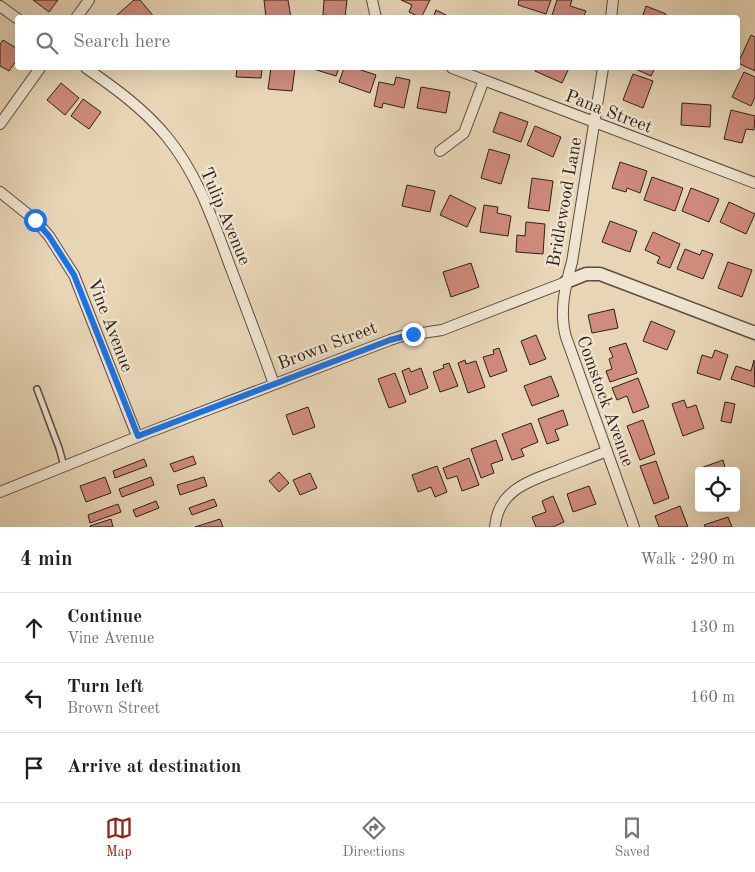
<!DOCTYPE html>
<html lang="en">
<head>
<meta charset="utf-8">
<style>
  :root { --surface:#fff; --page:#f2f2f2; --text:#202124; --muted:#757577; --line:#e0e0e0; --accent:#8f2418 }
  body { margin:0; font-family:"Old Standard TT",serif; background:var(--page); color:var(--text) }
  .controls { position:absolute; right:15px; bottom:15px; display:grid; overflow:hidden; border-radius:5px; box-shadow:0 5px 20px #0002 }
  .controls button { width:45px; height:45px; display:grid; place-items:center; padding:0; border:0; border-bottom:1px solid var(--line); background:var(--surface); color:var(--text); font:25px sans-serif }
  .stop { position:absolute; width:15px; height:15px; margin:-11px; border:4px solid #1a73e8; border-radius:50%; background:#fff }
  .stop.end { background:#1a73e8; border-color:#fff; box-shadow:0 1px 5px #0008 }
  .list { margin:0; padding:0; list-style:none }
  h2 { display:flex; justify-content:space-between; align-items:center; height:65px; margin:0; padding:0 20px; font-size:21px }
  h2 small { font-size:16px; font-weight:400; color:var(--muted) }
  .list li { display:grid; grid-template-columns:32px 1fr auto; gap:15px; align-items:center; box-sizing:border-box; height:70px; padding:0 20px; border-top:1px solid var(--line) }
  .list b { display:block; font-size:19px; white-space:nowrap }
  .list p { margin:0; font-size:16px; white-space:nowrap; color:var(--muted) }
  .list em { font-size:16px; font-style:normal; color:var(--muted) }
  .icon { flex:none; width:28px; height:28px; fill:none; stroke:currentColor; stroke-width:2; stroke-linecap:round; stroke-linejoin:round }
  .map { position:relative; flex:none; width:755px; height:527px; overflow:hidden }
  .search { position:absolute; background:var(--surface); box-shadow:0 5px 20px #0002; left:15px; right:15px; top:15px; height:55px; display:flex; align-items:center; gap:12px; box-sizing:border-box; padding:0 18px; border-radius:5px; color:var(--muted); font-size:19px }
  .sheet { height:275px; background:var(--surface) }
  nav { display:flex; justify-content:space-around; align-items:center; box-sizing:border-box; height:70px; border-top:1px solid var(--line); background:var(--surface); font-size:14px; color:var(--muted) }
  nav a { display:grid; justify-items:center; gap:2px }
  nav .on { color:var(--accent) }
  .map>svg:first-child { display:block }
  .building { fill:#cf8b7c; stroke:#2e2019 }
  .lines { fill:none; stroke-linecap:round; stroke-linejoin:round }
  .service-casing { stroke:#5c4d40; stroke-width:8 }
  .minor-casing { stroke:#5c4d40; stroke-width:12 }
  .tertiary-casing { stroke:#5c4d40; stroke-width:15 }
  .service { stroke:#efe4cf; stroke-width:5 }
  .minor { stroke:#efe4cf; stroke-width:10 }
  .tertiary { stroke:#efe4cf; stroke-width:12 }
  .route { stroke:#1a73e8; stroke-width:6 }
  .labels { text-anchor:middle; stroke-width:5; stroke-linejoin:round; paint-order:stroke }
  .street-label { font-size:18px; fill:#2e2019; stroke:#efe4cf }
</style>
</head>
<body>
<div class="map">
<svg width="755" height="527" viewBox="0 0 755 527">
  <rect width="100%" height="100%" fill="#e7d5b5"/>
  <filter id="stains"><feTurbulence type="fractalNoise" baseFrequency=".004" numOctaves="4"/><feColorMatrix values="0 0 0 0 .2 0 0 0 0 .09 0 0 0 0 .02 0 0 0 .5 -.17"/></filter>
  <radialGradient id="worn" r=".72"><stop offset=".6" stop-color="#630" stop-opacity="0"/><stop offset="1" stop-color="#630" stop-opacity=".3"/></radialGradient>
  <path class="building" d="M33,0H58L49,12Z
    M134,0H140L155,18H120L117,15Z
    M264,0H288L291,18H266Z
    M324,0H347L345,17L323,15Z
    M401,0H430L421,18L409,12L412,5Z
    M519,0H551L546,14L518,5Z
    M557,0H572L570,6L586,11L583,18H551Z
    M646,6L666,14L664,18H642Z
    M436,10L452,18H433Z
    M751,35L755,37V71L738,63Z
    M3,40L18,49V58L9,71L0,66V44Z
    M237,68H262L261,78L236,77Z
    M271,68H295L292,91L268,89Z
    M310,68H339L336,76Z
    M344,68H359L358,69L376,75L370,93L339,82Z
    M536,68H569L562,83L535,71Z
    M633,68H655L651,76Z
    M744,72L755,77V97L751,106L732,97Z
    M633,74L653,81L643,108L623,100Z
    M396,77L410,80L404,108L383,103L382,108L374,106L379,82L394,85Z
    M61,83L79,98L65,115L47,100Z
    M421,87L450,92L446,113L417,108Z
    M83,99L101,112L89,129L71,116Z
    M682,103L711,105L710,127L681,125Z
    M731,110L755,116L754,130L746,129L742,143L724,139Z
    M500,112L528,122L521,142L493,132Z
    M535,126L561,137L553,157L527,145Z
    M489,149L510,155L501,184L481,178Z
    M620,162L647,171L640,193L627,188L626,192L612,188Z
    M652,177L683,188L675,211L644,200Z
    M532,178L553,181L549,211L528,208Z
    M407,185L435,191L430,212L402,206Z
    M691,188L719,199L709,222L682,211Z
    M450,195L476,208L467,227L440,215Z
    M729,202L755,214L746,234L720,222Z
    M484,205L498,207L497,213L511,216L508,236L480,232Z
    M610,221L637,231L630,252L602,242Z
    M526,222L545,224L543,254L516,252L517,235L525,236Z
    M653,232L680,244L670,268L657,263L660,257L645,250Z
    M685,249L700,255L702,250L713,254L703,279L677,269Z
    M728,262L752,270L742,297L718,288Z
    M471,263L479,287L451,297L443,272Z
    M614,309L618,328L592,333L588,315Z
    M651,321L675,331L667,350L643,341Z
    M536,335L546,359L530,365L521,341Z
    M626,343L637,373L610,382L606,371L612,369L609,359L613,357L609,348Z
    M499,348L507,371L490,377L483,357L494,354L493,350Z
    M715,350L728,355L720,380L697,373L702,355L712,358Z
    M465,360L466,364L476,361L485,387L468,393L458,363Z
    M754,360L755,387L731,379L736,366L751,371Z
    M449,363L458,386L440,392L433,372L444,368L443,365Z
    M409,368L411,372L421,368L428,388L410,395L402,371Z
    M395,373L406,402L389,408L378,379Z
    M551,376L559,396L532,406L524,386Z
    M638,378L649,407L633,413L627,396L617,400L612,388Z
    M684,400L687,408L696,405L704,428L683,436L672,404Z
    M725,402L735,404L731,423L721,421Z
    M308,407L315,427L293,435L286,415Z
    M563,410L568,425L555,430L559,440L547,444L538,419Z
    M643,420L655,454L640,460L627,426Z
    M531,423L538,442L521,449L524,456L512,460L502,434Z
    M496,440L503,460L491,464L494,473L481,478L471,449Z
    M193,456L196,464L174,472L170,464Z
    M469,458L479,485L462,491L457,476L447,479L443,468Z
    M144,459L147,466L115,478L113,471Z
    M723,460L726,471H699V472L698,469Z
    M656,461L669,498L654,504L640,466Z
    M437,466L447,492L435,497L431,487L418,492L412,475Z
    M279,472L289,483L279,492L269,481Z
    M310,473L317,488L300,495L293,480Z
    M105,477L111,493L86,502L80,486Z
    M151,477L154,485L122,497L119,489Z
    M204,477L207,486L180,495L177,485Z
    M589,486L596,504L573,512L567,494Z
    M553,496L564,522L553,527H536L532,517L546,512L542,501Z
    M214,499L217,506L192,515L189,508Z
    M156,501L159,508L136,517L133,510Z
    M118,504L121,512L90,523L88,515Z
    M680,506L688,527H659L655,516Z
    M728,517L732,527H705L704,525Z
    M111,519L113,527H90V526Z
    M220,519L223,527H195Z"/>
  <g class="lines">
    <defs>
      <path id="service" d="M37,389L59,448L64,466"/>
      <path id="minor" d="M372,0L376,18
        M0,6L18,19
        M76,18L89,0
        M611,18L613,0
        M86,68C115,88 144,109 167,137C198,175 213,220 230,266C245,305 260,345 274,384
        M452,68L755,183
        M603,68L572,262C565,286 559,313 566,337L634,527
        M0,124L40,68
        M440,151L464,133L484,80
        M0,192L35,220L49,236L74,275L137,436
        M0,492L147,433L390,340L402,336L442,330L566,282
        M495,527C498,491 527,482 556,471C573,464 590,458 607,451"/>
      <path id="tertiary" d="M566,282L586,274H600L755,333"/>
    </defs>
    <use href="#service" class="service-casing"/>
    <use href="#minor" class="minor-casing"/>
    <use href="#tertiary" class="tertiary-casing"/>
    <use href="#service" class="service"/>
    <use href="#minor" class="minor"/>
    <use href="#tertiary" class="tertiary"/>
  </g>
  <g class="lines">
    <path class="route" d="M35,220L49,236L74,275L138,436L390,340L413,334"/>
  </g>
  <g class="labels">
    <g class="street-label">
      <text transform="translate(609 111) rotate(21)" y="6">Pana Street</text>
      <text transform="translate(564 202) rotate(-80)" y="6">Bridlewood Lane</text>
      <text transform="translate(226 216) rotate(67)" y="6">Tulip Avenue</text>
      <text transform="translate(111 325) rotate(69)" y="6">Vine Avenue</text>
      <text transform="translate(327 345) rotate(-21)" y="6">Brown Street</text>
      <text transform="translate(606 401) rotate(70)" y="6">Comstock Avenue</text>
    </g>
  </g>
  <rect width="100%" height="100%" filter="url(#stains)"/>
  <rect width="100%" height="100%" fill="url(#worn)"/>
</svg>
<div class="controls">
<button><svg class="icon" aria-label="locate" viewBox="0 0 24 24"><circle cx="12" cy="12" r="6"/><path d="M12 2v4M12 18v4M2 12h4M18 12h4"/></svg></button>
</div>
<div class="stop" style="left:35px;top:220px"></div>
<div class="stop end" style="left:413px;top:334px"></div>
<div class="search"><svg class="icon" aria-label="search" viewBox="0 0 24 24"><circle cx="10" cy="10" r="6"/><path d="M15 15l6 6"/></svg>Search here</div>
</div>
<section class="sheet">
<h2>4 min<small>Walk · 290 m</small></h2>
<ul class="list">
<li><svg class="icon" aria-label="ahead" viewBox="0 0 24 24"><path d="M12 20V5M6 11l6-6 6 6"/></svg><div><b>Continue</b><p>Vine Avenue</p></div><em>130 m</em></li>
<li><svg class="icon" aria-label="left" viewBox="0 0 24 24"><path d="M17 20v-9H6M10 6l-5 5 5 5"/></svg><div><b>Turn left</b><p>Brown Street</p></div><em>160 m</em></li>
<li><svg class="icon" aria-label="arrive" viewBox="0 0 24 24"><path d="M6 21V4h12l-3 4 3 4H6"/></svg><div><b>Arrive at destination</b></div></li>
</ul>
</section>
<nav>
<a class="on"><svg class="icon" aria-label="map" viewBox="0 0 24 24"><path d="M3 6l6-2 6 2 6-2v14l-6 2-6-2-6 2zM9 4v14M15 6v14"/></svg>Map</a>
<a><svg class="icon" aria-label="directions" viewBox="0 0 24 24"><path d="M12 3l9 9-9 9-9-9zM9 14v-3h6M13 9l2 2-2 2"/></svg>Directions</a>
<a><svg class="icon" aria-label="saved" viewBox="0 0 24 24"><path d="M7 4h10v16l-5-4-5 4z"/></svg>Saved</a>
</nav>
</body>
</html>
